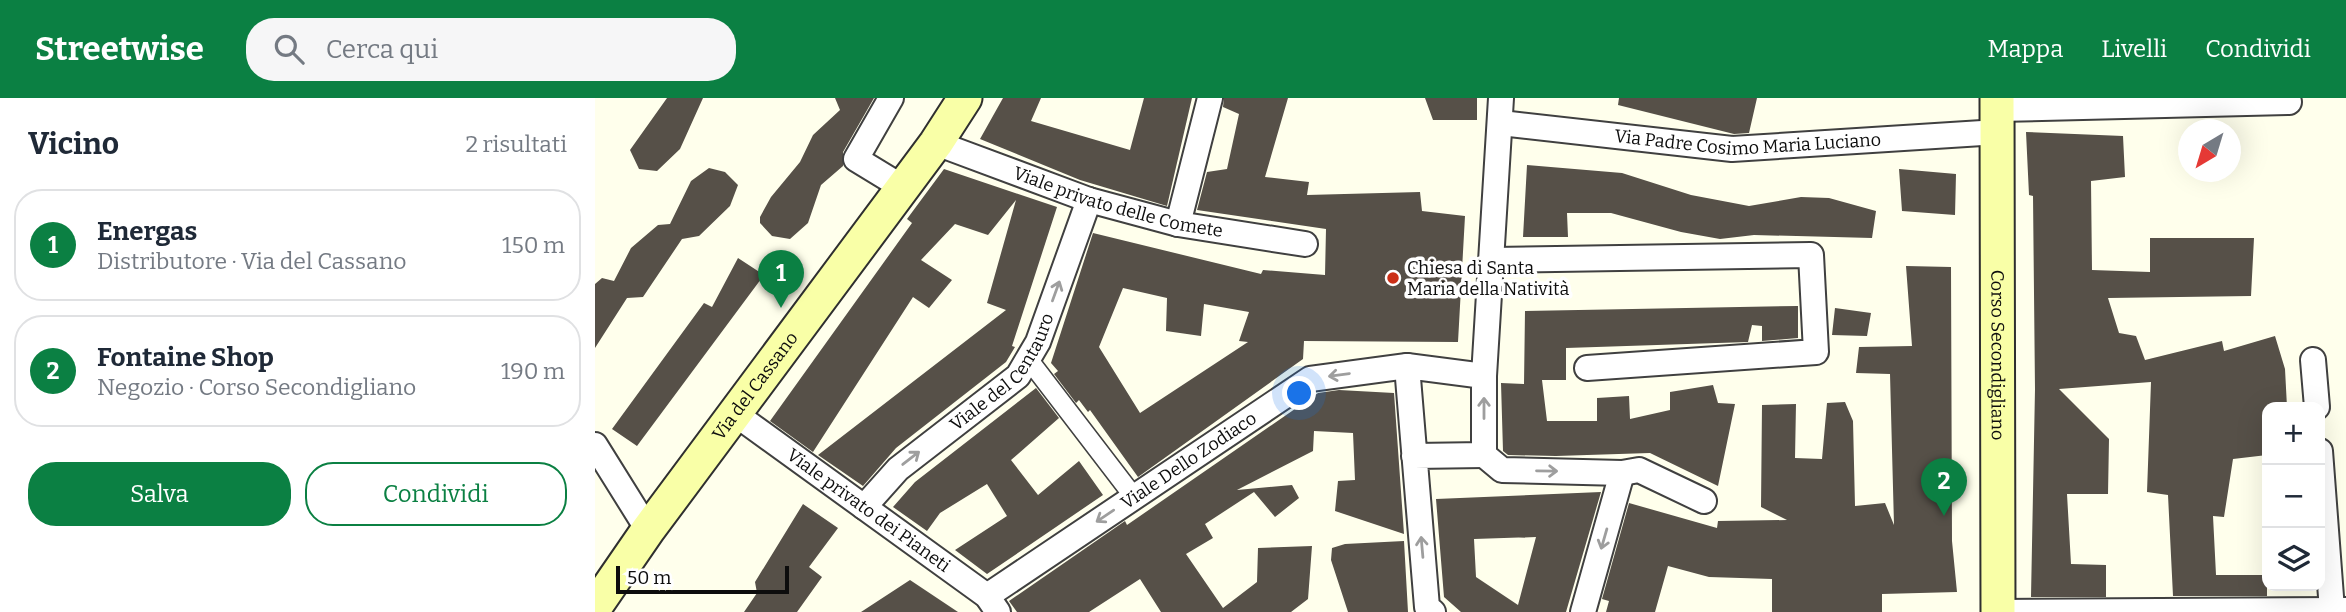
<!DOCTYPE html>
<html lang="it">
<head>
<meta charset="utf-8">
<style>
  :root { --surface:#fff; --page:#f6f6f7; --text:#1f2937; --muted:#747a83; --line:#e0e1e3; --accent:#0b8043 }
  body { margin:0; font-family:Bitter,serif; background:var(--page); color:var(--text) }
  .controls { position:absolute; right:21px; bottom:21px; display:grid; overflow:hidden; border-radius:14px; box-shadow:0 7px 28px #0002 }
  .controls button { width:63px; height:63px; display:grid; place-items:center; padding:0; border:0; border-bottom:2px solid var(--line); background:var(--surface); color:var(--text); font:35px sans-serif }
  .compass { position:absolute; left:1583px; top:21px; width:63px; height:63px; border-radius:50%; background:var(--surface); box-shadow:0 7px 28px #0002; rotate:218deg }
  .scale { position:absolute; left:21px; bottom:18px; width:173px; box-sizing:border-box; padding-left:7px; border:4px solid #0d0d0d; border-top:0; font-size:19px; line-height:24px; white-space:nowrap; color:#0d0d0d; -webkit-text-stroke:5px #fff; paint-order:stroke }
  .you { position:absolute; left:705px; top:296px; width:24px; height:24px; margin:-18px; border:5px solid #fff; border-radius:50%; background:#1a73e8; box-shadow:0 0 0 10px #1a73e833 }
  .badge { display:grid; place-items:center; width:46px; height:46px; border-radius:50%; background:var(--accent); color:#fff; font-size:23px; font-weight:700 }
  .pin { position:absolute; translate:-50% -58px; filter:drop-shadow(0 2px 4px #0008) }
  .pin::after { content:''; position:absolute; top:37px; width:24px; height:21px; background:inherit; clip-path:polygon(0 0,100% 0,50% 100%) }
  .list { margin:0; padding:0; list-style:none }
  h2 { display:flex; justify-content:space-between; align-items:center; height:91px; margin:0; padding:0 28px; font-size:30px }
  h2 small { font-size:23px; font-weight:400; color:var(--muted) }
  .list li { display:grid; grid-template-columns:46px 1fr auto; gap:21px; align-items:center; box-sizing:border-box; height:112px; margin:0 14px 14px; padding:0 14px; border:2px solid var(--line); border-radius:28px }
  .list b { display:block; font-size:26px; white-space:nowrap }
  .list p { margin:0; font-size:23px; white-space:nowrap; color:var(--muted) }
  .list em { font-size:23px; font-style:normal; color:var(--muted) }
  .actions { display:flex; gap:14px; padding:21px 28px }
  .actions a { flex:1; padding:16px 0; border:2px solid var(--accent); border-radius:28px; text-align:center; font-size:24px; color:var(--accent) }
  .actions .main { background:var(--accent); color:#fff }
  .icon { flex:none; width:38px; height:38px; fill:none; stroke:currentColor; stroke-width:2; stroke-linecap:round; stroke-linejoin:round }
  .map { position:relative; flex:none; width:1751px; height:514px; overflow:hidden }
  header { display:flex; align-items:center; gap:42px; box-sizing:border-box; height:98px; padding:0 35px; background:var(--accent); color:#fff }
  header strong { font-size:33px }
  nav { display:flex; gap:38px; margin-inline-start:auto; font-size:24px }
  .search { width:490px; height:63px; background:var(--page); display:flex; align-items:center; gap:18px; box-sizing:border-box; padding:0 24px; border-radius:28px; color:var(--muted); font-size:26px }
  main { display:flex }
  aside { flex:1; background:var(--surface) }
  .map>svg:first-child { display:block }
  .building { fill:#565048; fill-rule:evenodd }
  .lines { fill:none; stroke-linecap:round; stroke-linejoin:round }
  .pedestrian-casing { stroke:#404040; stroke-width:21 }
  .minor-casing { stroke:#404040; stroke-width:28 }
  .secondary-casing { stroke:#2f2f2f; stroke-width:37 }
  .pedestrian { stroke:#fff; stroke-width:18 }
  .minor { stroke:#fff; stroke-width:24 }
  .secondary { stroke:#f9ffa7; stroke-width:33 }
  .oneway { stroke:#9e9e9e }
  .poi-dot { fill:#cb2f17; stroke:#fff; stroke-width:2.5 }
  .labels { text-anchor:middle; stroke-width:7; stroke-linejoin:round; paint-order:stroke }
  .street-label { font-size:18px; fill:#0d0d0d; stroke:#fff }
  .poi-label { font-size:18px; fill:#0d0d0d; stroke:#fff; text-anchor:start }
</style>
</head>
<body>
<header>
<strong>Streetwise</strong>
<div class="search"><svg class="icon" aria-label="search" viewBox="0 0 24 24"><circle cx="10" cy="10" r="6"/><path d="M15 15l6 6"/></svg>Cerca qui</div>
<nav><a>Mappa</a><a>Livelli</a><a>Condividi</a></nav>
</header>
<main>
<aside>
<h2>Vicino<small>2 risultati</small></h2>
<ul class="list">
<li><span class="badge">1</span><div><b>Energas</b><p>Distributore · Via del Cassano</p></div><em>150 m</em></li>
<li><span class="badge">2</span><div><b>Fontaine Shop</b><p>Negozio · Corso Secondigliano</p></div><em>190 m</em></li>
</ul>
<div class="actions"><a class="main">Salva</a><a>Condividi</a></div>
</aside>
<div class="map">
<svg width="1751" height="514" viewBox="0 0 1751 514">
  <rect width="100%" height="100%" fill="#ffffec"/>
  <path class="building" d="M72,0H108L85,51L62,73L44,71L35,52Z
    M240,0H279L248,54V68L226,87L213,125L195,141L177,138L165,125V119L176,99L205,64L218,37L245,12Z
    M408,0H446L436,23L535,52L549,0H597L572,108L485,82L385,41Z
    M629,0H693L670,79L714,84L712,97L825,94L827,113L870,118L863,244L709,243L708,261L543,379L495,312L493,314L484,302L481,305L459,276L463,273L456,265L498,135L666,176L668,172L730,177L731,131L602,112L612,74L632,71L644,16L628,9ZM528,190L572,200L571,233L606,238L609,206L654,214L644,243L653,244L545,315L504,249Z
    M830,0H882V22H838Z
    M1024,0H1162L1154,35L1139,36L1023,7Z
    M1431,34L1528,38L1530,79L1496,83L1497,172L1555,174V140H1659L1656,198L1513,200L1524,235L1541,238L1550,262L1627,243L1629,253L1680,238L1690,271L1692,309H1672V357L1638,361L1629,419L1618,418L1621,477H1672V498H1578L1573,397L1552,394L1556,284L1464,291L1514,341L1513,396H1472L1476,466L1511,467V499H1436L1440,291L1438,98L1434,97Z
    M932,67L1027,75L1096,97L1154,108L1206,99L1234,100L1281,113L1277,140L1159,137L1125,141L1086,134L1016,115H972L973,139H928Z
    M114,70L130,74L143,87L135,108L104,138L87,141L48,199L32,200L0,250V186L7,180L19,183L36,150L63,127L75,126L96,83Z
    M349,71L462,109L417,248L420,249L411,264L301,350L268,388L223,357L411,212L392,205L421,102L393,137L360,126L326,162L357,182L334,210L318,199L218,354L175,323L317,125L312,121Z
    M1304,71L1361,76L1360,117L1307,113Z
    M143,160L169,177L42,348L17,331L109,205L117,209Z
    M1311,168L1356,169L1357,443L1362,494L1287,496V514H1177V481L1114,479L1073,468L1060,514H1011L1014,503L1007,501L1034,405L1122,430L1123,423L1192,422L1166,409L1167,307L1201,306L1200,360L1227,361L1232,305L1250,304L1258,323L1260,408L1290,405L1299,427L1295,276L1261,275L1264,249L1317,248Z
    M1203,208V240L1167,243V228L1157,227L1153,244L971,250V282H947L952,323H1002V300L1034,298L1035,321L1075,312V294L1118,287L1123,305L1140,306L1123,388L1055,355L961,358L913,357L908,353L906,285L929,286L930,213Z
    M1240,210L1276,215L1272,238L1237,237Z
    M441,290L464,320L416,362L443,397L484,363L508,397L392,476L360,452L412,418L392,386L345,415L332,433L298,409L320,384Z
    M744,292L799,295L809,436L740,413L743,383L760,382L758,335L719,333L718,353L642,392L697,387L704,400L680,419L659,394L610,426L618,440L591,456L628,510L662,484L663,450L717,448L713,501L696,514H566L545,481L494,514H422L414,503L530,423L532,427L723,295Z
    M1006,394L971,514H866L849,499L841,401ZM941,439L923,507L881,479L879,441Z
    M208,406L243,430L214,469L227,479L202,514H149L162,495L160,484Z
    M809,443L813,514H753L736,462L737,450L750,446Z
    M315,482L363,514H266Z"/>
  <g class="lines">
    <defs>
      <path id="pedestrian" d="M434,262L539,399"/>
      <g id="minor">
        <path d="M296,0L261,61L307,89"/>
        <path d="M1403,11L1694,4"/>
        <path id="s1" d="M906,25L1137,51L1403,34"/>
        <path id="s2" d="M341,45L494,102L583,126L710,146"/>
        <path d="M583,126L615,0"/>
        <path d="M898,162L1216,157L1221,254L992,270"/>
        <path d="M1718,262L1722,309"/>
        <path d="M889,278L906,0"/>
        <path id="s3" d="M139,315L392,498L403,514"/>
        <path d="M0,347L53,432"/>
        <path d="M1725,353L1737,512"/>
        <path d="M889,357L907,372L1027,375L1044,372L1109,403"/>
        <path d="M819,358L889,357V278L812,268L832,509L838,514"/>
        <path id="s4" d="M269,409L303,371L423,278L443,244L494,102"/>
        <path id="s5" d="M392,498L715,281L812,268"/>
        <path d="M988,514L1027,375"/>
        <path d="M1403,514L1751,512"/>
      </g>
      <g id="secondary">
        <path id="s6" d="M1402,0L1403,514"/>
        <path id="s7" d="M0,509L53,432L341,45L370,0"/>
      </g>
    </defs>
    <use href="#pedestrian" class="pedestrian-casing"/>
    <use href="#minor" class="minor-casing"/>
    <use href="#secondary" class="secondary-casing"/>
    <use href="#pedestrian" class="pedestrian"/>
    <use href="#minor" class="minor"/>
    <use href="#secondary" class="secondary"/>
  </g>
  <defs><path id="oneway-shaft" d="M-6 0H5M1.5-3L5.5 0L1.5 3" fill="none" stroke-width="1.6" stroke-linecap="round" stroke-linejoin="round" transform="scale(1.75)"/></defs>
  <g class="oneway">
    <use href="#oneway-shaft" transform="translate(461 193) rotate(-70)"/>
    <use href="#oneway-shaft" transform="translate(744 277) rotate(172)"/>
    <use href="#oneway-shaft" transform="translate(889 310) rotate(-90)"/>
    <use href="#oneway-shaft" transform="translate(316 360) rotate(-38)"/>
    <use href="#oneway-shaft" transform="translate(952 373) rotate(1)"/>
    <use href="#oneway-shaft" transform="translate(510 418) rotate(146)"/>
    <use href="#oneway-shaft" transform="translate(1009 441) rotate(106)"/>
    <use href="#oneway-shaft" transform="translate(827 449) rotate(-95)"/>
  </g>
  <circle class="poi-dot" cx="798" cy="180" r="7"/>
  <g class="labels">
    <g class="street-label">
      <text dy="6" stroke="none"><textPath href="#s1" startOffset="248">Via Padre Cosimo Maria Luciano</textPath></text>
      <text dy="6" stroke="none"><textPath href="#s2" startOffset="192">Viale privato delle Comete</textPath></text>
      <text dy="6" stroke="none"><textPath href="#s6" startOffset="257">Corso Secondigliano</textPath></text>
      <text dy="6" stroke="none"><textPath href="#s4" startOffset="196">Viale del Centauro</textPath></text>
      <text dy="6" stroke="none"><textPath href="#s7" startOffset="273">Via del Cassano</textPath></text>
      <text dy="6" stroke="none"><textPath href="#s5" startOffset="243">Viale Dello Zodiaco</textPath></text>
      <text dy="6" stroke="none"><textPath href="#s3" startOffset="166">Viale privato dei Pianeti</textPath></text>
    </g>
    <g class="poi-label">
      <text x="812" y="176">Chiesa di Santa<tspan x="812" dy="21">Maria della Natività</tspan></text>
    </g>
  </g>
</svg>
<div class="controls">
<button>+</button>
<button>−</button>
<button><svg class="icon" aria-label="layers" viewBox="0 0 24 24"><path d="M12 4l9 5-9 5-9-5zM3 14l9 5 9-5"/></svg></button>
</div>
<svg class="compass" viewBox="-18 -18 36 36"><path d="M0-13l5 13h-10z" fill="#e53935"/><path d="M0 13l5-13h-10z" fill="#747a83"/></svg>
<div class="scale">50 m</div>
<div class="you"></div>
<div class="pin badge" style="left:186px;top:210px">1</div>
<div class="pin badge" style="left:1349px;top:418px">2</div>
</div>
</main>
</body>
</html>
